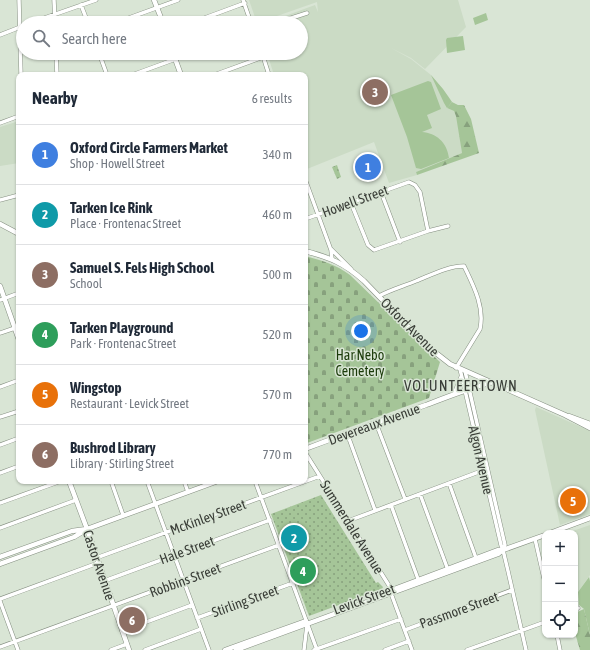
<!DOCTYPE html>
<html lang="en">
<head>
<meta charset="utf-8">
<style>
  :root { --surface:#fff; --page:#f6f6f7; --text:#1f2937; --muted:#747a83; --line:#e0e1e3; --accent:#0f766e }
  body { margin:0; font-family:"Asap Condensed",sans-serif; background:var(--page); color:var(--text) }
  .controls { position:absolute; right:12px; bottom:12px; display:grid; overflow:hidden; border-radius:8px; box-shadow:0 1px 3px #0004 }
  .controls button { width:36px; height:36px; display:grid; place-items:center; padding:0; border:0; border-bottom:1px solid var(--line); background:var(--surface); color:var(--text); font:20px sans-serif }
  .you { position:absolute; left:361px; top:331px; width:14px; height:14px; margin:-10px; border:3px solid #fff; border-radius:50%; background:#1a73e8; box-shadow:0 0 0 6px #1a73e833 }
  .badge { display:grid; place-items:center; width:26px; height:26px; border-radius:50%; background:var(--accent); color:#fff; font-size:13px; font-weight:700 }
  .pin { position:absolute; translate:-50% -50%; border:2px solid #fff; box-shadow:0 1px 4px #0006 }
  .list { margin:0; padding:0; list-style:none }
  h2 { display:flex; justify-content:space-between; align-items:center; height:52px; margin:0; padding:0 16px; font-size:17px }
  h2 small { font-size:13px; font-weight:400; color:var(--muted) }
  .list li { display:grid; grid-template-columns:26px 1fr auto; gap:12px; align-items:center; box-sizing:border-box; height:60px; padding:0 16px; border-top:1px solid var(--line) }
  .list b { display:block; font-size:15px; white-space:nowrap }
  .list p { margin:0; font-size:13px; white-space:nowrap; color:var(--muted) }
  .list em { font-size:13px; font-style:normal; color:var(--muted) }
  .icon { flex:none; width:22px; height:22px; fill:none; stroke:currentColor; stroke-width:2; stroke-linecap:round; stroke-linejoin:round }
  .map { position:relative; flex:none; width:590px; height:650px; overflow:hidden }
  .search { position:absolute; background:var(--surface); box-shadow:0 1px 3px #0004; left:16px; top:16px; width:292px; height:44px; display:flex; align-items:center; gap:10px; box-sizing:border-box; padding:0 14px; border-radius:22px; color:var(--muted); font-size:15px }
  .panel { position:absolute; background:var(--surface); box-shadow:0 1px 3px #0004; left:16px; top:72px; width:292px; height:412px; border-radius:8px }
  .map>svg:first-child { display:block }
  .built { fill:#cbdbc5 }
  .grass { fill:#a5c598 }
  .forest { fill:url(#forest-firs) }
  .cemetery { fill:url(#cemetery-stones) }
  .park { fill:url(#park-dots) }
  .lines { fill:none; stroke-linecap:round; stroke-linejoin:round }
  .minor-casing { stroke:#858f81; stroke-width:4.5 }
  .major-casing { stroke:#858f81; stroke-width:5.5 }
  .minor { stroke:#fff; stroke-width:3.5 }
  .major { stroke:#fff; stroke-width:4.5 }
  .labels { text-anchor:middle; stroke-width:3; stroke-linejoin:round; paint-order:stroke }
  .street-label { font-size:14px; fill:#393d37; stroke:#d9e5d5 }
  .park-label { font-size:14px; fill:#1b3b0a; stroke:#d9e5d5 }
  .neighbourhood-label { font-size:15px; letter-spacing:1px; fill:#393d37; stroke:#d9e5d5 }
</style>
</head>
<body>
<div class="map">
<svg width="590" height="650" viewBox="0 0 590 650">
  <defs>
    <pattern id="forest-firs" width="22" height="20" patternUnits="userSpaceOnUse"><rect width="22" height="20" fill="#a5c598"/><path d="M5 1l3.5 6h-7zM16 11l3.5 6h-7z" fill="#87a17d"/></pattern>
    <pattern id="cemetery-stones" width="16" height="16" patternUnits="userSpaceOnUse"><rect width="16" height="16" fill="#a5c598"/><path d="M2 7V4a2 2 0 0 1 4 0v3zM10 15v-3a2 2 0 0 1 4 0v3z" fill="#87a17d"/></pattern>
    <pattern id="park-dots" width="8" height="8" patternUnits="userSpaceOnUse"><rect width="8" height="8" fill="#a5c598"/><path d="M2 2h.1M6 6h.1" fill="none" stroke="#87a17d" stroke-width="1.8" stroke-linecap="round"/></pattern>
  </defs>
  <rect width="100%" height="100%" fill="#d9e5d5"/>
  <path class="built" d="M249,0H458L466,27L425,69L411,58L391,48L411,59L431,75L448,96L452,102L447,108L454,111L457,116L462,153L416,172L417,175L389,183L374,142L307,169L305,163V75H274L267,53H301V23H266L315,5L318,12L317,2L257,23Z
    M19,121V163L0,166V127Z
    M536,407L590,431V514L560,525L535,410Z
    M590,525V575L578,592L579,605L575,606V533H567Z"/>
  <path class="grass" d="M486,13L488,20L475,25L473,18Z
    M463,36L465,50L447,53L446,40L447,38Z
    M431,75L443,89L452,102L447,108L444,103Z
    M428,81L431,82L441,109L427,115L432,128L422,132C436,133 447,142 449,158L421,169L416,168L407,137L391,95Z
    M589,577L590,581V635L584,609L579,605L578,592Z"/>
  <path class="forest" d="M452,102L458,105H464L471,119L479,153L417,175L416,172L462,153L456,116L454,111L447,108Z
    M584,609L590,635V650H580L575,633V613Z"/>
  <path class="cemetery" d="M305,256C323,261 335,264 350,275L440,362L429,398L307,443L305,438Z"/>
  <path class="park" d="M337,165L341,177L337,179L332,167Z
    M321,495L376,583L378,582L383,587L382,589L309,616L271,514Z"/>
  <g class="lines">
    <defs>
      <path id="minor" d="M19,0L21,75
        M54,0L55,23
        M243,0L251,23
        M81,5L88,23
        M30,23L96,0
        M115,23L178,0
        M191,23L245,3
        M276,23L307,13
        M0,35L23,26
        M56,53L57,75
        M99,53L107,75
        M262,53L269,75
        M100,56L109,53
        M132,75L192,53
        M214,75L263,57
        M0,123L19,116
        M305,179L331,250L332,259
        M381,192L400,242
        M0,200L19,195
        M351,203L368,245L374,250L428,231L448,226
        M305,219L409,182L415,185L420,192L428,231
        M331,249L351,269
        M379,296C390,290 404,286 416,281C431,275 448,266 464,266C473,285 485,307 480,329L456,368
        M0,300L19,293
        M0,333L15,328
        M460,369L501,545L503,550L508,571L526,650
        M465,371L505,545L503,550
        M0,387L19,380
        M454,394L461,377
        M0,417L19,411
        M376,423L405,499
        M347,433L375,510
        M305,443V447
        M0,445L19,438
        M305,450L306,454L390,587L392,596L412,650
        M0,473L19,466
        M111,481L123,515
        M147,481L209,650
        M184,481L188,492
        M255,481L317,650
        M449,483L476,558
        M420,494L448,570
        M0,503L61,481
        M391,505L418,579
        M348,521L484,470
        M0,528L76,500
        M535,539L545,583
        M96,558L320,476
        M104,581L270,520
        M0,599L98,563
        M0,601L18,650
        M575,610L578,608
        M197,618L293,583
        M405,630L512,590
        M122,631L192,605
        M557,635L560,650
        M0,647L279,545
        M111,650L127,644
        M145,650L201,629
        M304,650L307,625
        M314,650L401,619
        M385,650L409,641
        M467,650L545,622"/>
      <path id="major" d="M154,0L163,23
        M173,53L181,75
        M0,224L19,234
        M305,251C331,258 344,263 364,281L427,346L450,364L565,415L590,428
        M0,286L19,340
        M569,416L590,424
        M305,449C345,434 385,419 426,405C447,397 467,389 489,383
        M69,481L87,529L129,650
        M550,533L590,518
        M0,557L72,531L87,529L218,481
        M0,564L74,537L84,531
        M381,594L498,550H503
        M225,650L306,621
        M236,650L498,554L503,550L545,535"/>
    </defs>
    <use href="#minor" class="minor-casing"/>
    <use href="#major" class="major-casing"/>
    <use href="#minor" class="minor"/>
    <use href="#major" class="major"/>
  </g>
  <g class="labels">
    <g class="street-label">
      <text transform="translate(355 201) rotate(-20)" y="5">Howell Street</text>
      <text transform="translate(410 327) rotate(45)" y="5">Oxford Avenue</text>
      <text transform="translate(374 424) rotate(-20)" y="5">Devereaux Avenue</text>
      <text transform="translate(481 460) rotate(77)" y="5">Algon Avenue</text>
      <text transform="translate(208 517) rotate(-20)" y="5">McKinley Street</text>
      <text transform="translate(352 527) rotate(58)" y="5">Summerdale Avenue</text>
      <text transform="translate(187 550) rotate(-20)" y="5">Hale Street</text>
      <text transform="translate(99 565) rotate(71)" y="5">Castor Avenue</text>
      <text transform="translate(185 580) rotate(-20)" y="5">Robbins Street</text>
      <text transform="translate(364 599) rotate(-20)" y="5">Levick Street</text>
      <text transform="translate(245 601) rotate(-20)" y="5">Stirling Street</text>
      <text transform="translate(459 610) rotate(-20)" y="5">Passmore Street</text>
    </g>
    <g class="park-label">
      <text x="360" y="360">Har Nebo<tspan x="360" dy="16">Cemetery</tspan></text>
    </g>
    <g class="neighbourhood-label">
      <text x="461" y="391">VOLUNTEERTOWN</text>
    </g>
  </g>
</svg>
<div class="controls">
<button>+</button>
<button>−</button>
<button><svg class="icon" aria-label="locate" viewBox="0 0 24 24"><circle cx="12" cy="12" r="6"/><path d="M12 2v4M12 18v4M2 12h4M18 12h4"/></svg></button>
</div>
<div class="you"></div>
<div class="pin badge" style="left:368px;top:167px;background:#3f7fe0">1</div>
<div class="pin badge" style="left:294px;top:538px;background:#0f9aa8">2</div>
<div class="pin badge" style="left:375px;top:92px;background:#8d6e63">3</div>
<div class="pin badge" style="left:303px;top:571px;background:#2e9e5b">4</div>
<div class="pin badge" style="left:573px;top:501px;background:#e8710a">5</div>
<div class="pin badge" style="left:132px;top:620px;background:#8d6e63">6</div>
<div class="search"><svg class="icon" aria-label="search" viewBox="0 0 24 24"><circle cx="10" cy="10" r="6"/><path d="M15 15l6 6"/></svg>Search here</div>
<section class="panel">
<h2>Nearby<small>6 results</small></h2>
<ul class="list">
<li><span class="badge" style="background:#3f7fe0">1</span><div><b>Oxford Circle Farmers Market</b><p>Shop · Howell Street</p></div><em>340 m</em></li>
<li><span class="badge" style="background:#0f9aa8">2</span><div><b>Tarken Ice Rink</b><p>Place · Frontenac Street</p></div><em>460 m</em></li>
<li><span class="badge" style="background:#8d6e63">3</span><div><b>Samuel S. Fels High School</b><p>School</p></div><em>500 m</em></li>
<li><span class="badge" style="background:#2e9e5b">4</span><div><b>Tarken Playground</b><p>Park · Frontenac Street</p></div><em>520 m</em></li>
<li><span class="badge" style="background:#e8710a">5</span><div><b>Wingstop</b><p>Restaurant · Levick Street</p></div><em>570 m</em></li>
<li><span class="badge" style="background:#8d6e63">6</span><div><b>Bushrod Library</b><p>Library · Stirling Street</p></div><em>770 m</em></li>
</ul>
</section>
</div>
</body>
</html>
